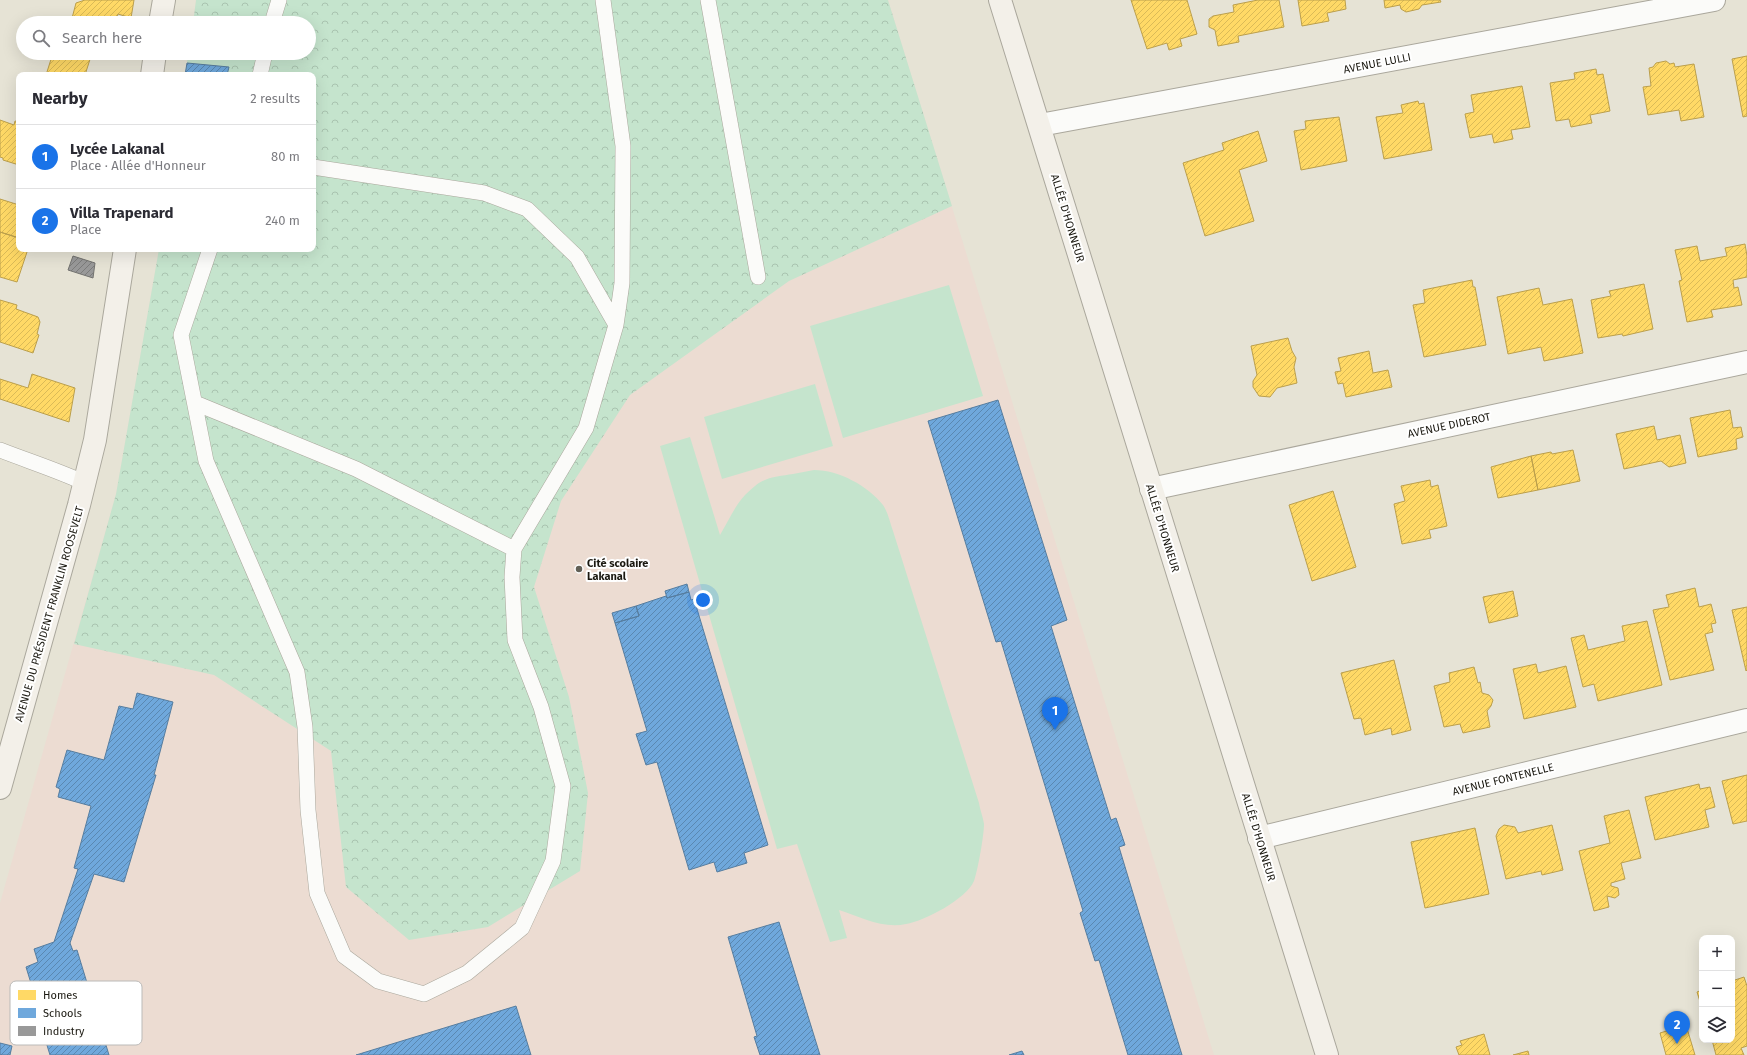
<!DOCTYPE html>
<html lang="en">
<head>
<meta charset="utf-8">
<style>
  :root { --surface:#fff; --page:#f7f7f7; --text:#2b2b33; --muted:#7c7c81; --line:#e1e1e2; --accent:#1a73e8 }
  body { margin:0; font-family:"Fira Sans",sans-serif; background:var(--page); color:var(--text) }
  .controls { position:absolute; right:12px; bottom:12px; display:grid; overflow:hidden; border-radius:8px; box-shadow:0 4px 16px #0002 }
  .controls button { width:36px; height:36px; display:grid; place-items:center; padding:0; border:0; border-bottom:1px solid var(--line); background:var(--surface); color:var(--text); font:20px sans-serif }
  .you { position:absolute; left:703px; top:600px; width:14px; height:14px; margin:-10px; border:3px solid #fff; border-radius:50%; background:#1a73e8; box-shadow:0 0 0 6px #1a73e833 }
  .badge { display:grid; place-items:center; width:26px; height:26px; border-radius:50%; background:var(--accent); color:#fff; font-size:13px; font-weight:700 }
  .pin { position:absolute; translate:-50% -33px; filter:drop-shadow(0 1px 2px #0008) }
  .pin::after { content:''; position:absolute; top:21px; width:14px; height:12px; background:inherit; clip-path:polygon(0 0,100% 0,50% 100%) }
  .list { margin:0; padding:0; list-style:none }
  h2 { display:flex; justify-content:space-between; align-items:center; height:52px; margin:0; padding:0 16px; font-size:17px }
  h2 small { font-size:13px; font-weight:400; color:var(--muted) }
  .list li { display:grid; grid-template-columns:26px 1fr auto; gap:12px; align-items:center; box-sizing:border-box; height:64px; padding:0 16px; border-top:1px solid var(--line) }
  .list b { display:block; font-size:15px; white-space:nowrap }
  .list p { margin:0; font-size:13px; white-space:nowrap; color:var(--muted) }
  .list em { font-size:13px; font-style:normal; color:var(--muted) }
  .icon { flex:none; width:22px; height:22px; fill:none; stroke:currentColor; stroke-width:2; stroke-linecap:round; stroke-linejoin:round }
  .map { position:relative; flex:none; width:1747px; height:1055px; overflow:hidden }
  .search { position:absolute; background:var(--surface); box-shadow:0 4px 16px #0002; left:16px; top:16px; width:300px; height:44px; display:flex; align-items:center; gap:10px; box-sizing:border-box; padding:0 14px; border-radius:22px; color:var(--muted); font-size:15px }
  .panel { position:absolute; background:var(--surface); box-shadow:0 4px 16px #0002; left:16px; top:72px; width:300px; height:180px; border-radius:8px }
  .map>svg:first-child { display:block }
  .education { fill:#ecdcd2 }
  .forest { fill:url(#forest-crowns) }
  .garden { fill:#c5e4cd }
  .homes { fill:url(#homes-hatch); stroke:#bb9f4c }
  .schools { fill:url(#schools-hatch); stroke:#567d9f }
  .industry { fill:url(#industry-hatch); stroke:#737370 }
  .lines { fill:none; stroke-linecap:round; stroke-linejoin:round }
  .lane-casing { stroke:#aaa79c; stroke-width:16 }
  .street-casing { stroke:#aaa79c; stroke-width:24 }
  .secondary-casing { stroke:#aaa79c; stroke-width:24 }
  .lane { stroke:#fbfbf9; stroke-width:15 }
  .street { stroke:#fbfbf9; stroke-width:22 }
  .secondary { stroke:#f3f0e9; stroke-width:22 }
  .poi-dot { fill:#626056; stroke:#fff; stroke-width:1.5 }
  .labels { text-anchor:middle; stroke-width:4; stroke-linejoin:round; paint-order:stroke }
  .street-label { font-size:11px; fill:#1b1911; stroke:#fff }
  .poi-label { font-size:11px; font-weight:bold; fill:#1b1911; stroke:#fff; text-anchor:start }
  .key { fill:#fff; stroke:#bbbab8; stroke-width:1 }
  .key-label { font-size:11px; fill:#1b1911 }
</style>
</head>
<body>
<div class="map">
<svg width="1747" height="1055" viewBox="0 0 1747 1055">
  <defs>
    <pattern id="forest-crowns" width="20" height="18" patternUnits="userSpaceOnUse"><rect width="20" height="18" fill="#c5e4cd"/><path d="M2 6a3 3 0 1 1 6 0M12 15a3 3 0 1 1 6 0" fill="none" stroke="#a9c3af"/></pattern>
    <pattern id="homes-hatch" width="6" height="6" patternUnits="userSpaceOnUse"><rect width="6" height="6" fill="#ffd966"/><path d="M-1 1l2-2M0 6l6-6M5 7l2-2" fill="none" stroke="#daba57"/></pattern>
    <pattern id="schools-hatch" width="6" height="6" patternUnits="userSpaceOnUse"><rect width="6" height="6" fill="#6fa8dc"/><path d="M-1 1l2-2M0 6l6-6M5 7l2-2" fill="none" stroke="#5a88b1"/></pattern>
    <pattern id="industry-hatch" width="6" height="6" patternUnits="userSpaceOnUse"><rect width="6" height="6" fill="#999"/><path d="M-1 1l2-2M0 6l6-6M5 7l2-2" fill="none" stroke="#7c7c7b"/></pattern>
  </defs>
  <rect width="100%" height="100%" fill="#e6e3d5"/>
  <path class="education" d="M196,0H888L1214,1055H0V903L116,494L159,249H313V75H185L188,53H309V23H193Z"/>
  <path class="forest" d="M196,0H888L952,206L789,281L630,395L561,501L534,587L569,697L588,793L580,871L488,927L409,940L346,887L331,751L214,675L74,644L116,494L159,249H313V75H227L228,67L187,63L188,53H309V23H193Z"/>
  <path class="garden" d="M949,285L983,396L843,438L810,326Z
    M815,384L833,446L722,479L704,417Z
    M690,437L720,535C732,515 736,501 755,486C765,477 780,476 793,474C800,473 807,471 814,470C839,470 868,486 883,505C888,512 890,523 893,531L979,803C980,810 983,817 984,824C984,835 978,870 974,881C966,899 925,921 906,924C883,929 860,917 839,910L847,938L830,942L797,844L777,849L660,446Z"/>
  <path class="homes" d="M85,0H134L131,18L118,14L114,23L71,22L76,3Z
    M1131,0H1187L1197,34L1180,39L1182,46L1169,50L1167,43L1147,49Z
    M1258,0H1279L1284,27L1238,36L1239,42L1218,46L1215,30L1209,27V19L1213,16L1234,12L1233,5Z
    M1298,0H1345L1346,9L1327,13L1329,21L1302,26Z
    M1384,0H1440L1441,2L1422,5L1419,9L1406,12L1401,9L1400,5L1385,8Z
    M53,53H92L85,75H46Z
    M1747,56V116L1743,117L1732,59Z
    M1666,61L1670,64L1674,63L1675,67L1694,64L1704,117L1681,121L1679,110L1648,115L1643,87L1651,86L1649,68L1653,67L1656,63Z
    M1596,69L1597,75L1603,74L1610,111L1590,115L1592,123L1571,127L1569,119L1556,121L1550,83L1575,79L1574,73Z
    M1522,86L1530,127L1511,130L1513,139L1494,143L1492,134L1470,138L1465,114L1474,112L1471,95Z
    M1418,101L1419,104L1424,103L1432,150L1384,159L1376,117L1403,113L1401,105Z
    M1339,117L1347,161L1301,170L1294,131L1306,129L1305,121Z
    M0,120L14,125L15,121L19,122V165L3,160V158L0,157Z
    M1258,131L1267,161L1239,170L1254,221L1205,236L1183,163L1224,150L1222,143Z
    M0,199L19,205V238L0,232Z
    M0,232L19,238V249H28L17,282L0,277Z
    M1745,244L1747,256V277L1733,280L1734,288L1738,287L1742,305L1711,310L1713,317L1687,322L1679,281L1682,280L1675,250L1697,246L1700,261L1727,256L1725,248Z
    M1472,280L1473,287H1475L1486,345L1424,357L1413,305L1425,303L1423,290Z
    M1644,284L1653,329L1623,336L1622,334L1598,338L1591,300L1611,296L1609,291Z
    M1539,288L1543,305L1572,299L1583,353L1544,361L1541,347L1508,354L1497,297Z
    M0,300L17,305L16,309L38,317L40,322L37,334L39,335L33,353L0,342Z
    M1288,338L1292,351L1296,358L1294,367L1297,383L1277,388L1270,397L1259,396L1253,387V381L1257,375L1251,346Z
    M1369,351L1373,373L1388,370L1392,387L1346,397L1343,383L1338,384L1335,372L1341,371L1338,358Z
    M32,374L75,388L69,422L0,399V379L28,388Z
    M1730,410L1733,428L1741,427L1743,437L1736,439L1737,449L1698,457L1690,418Z
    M1654,426L1657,440L1680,435L1686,463L1669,467L1661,461L1624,469L1616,434Z
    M1573,450L1580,481L1538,490L1531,456L1551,452L1552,454Z
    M1531,456L1538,490L1498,498L1491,467Z
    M1430,480L1431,487L1438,485L1447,526L1429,530L1431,538L1402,544L1394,504L1405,501L1401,486Z
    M1333,491L1356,567L1312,581L1289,505Z
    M1695,588L1699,607L1711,604L1716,623L1711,624L1713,632L1705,634L1714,670L1670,680L1653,610L1669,607L1666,595Z
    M1513,591L1518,616L1489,623L1483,597Z
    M1747,607V670L1746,671L1732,610Z
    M1647,621L1662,685L1598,701L1594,684L1583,687L1571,638L1584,635L1588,650L1625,641L1622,626Z
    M1394,660L1411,730L1392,735L1391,728L1365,735L1361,718L1354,719L1341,673Z
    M1536,664L1538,673L1566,666L1576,707L1524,719L1513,669Z
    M1474,667L1478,683L1480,682L1482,693L1489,695L1493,700L1491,706L1487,711L1490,727L1463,733L1460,724L1444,727L1434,686L1450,682L1449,673Z
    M1747,775V821L1733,824L1722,781Z
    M1699,784L1700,789L1710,787L1715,807L1705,810L1709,827L1655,840L1645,797Z
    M1629,810L1641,858L1621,863L1625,879L1611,883V886L1618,888L1619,895L1615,898L1607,896L1609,907L1594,911L1579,851L1610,843L1604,816Z
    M1504,825L1515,827L1518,833L1552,825L1563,870L1542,875L1541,871L1506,879L1496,836L1499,829Z
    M1475,828L1489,894L1425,908L1411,842Z
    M1744,977L1747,986V1046L1741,1048L1744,1055H1716L1712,1040H1732V981Z
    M1702,990V1008L1697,992Z
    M1686,1025L1695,1055H1666L1660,1033Z
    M1484,1034L1490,1055H1459L1456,1047L1462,1045L1460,1041Z
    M1528,1051L1529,1055H1513Z"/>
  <path class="schools" d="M187,63L229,67L227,75H185Z
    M998,400L1067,620L1051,626L1111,820L1116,818L1125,845L1119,847L1182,1055H1128L1099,960L1095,961L1080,913L1083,911L1001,641L996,642L928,421Z
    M687,584L689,592L667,598L665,591Z
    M689,592L691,600L694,599L768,845L744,853L747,863L717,872L714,862L689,870L657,762L646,765L636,734L647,731L615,623L639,616L636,606L666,596L667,598Z
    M636,606L639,616L615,623L612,613Z
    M137,693L173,702L154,775H156L124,882L94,874L70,943L73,951L77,950L109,1055H50L42,1029H45L26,967L38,962L34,949L54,942L78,869L74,868L91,806L58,797L60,789L56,787L67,750L104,760L119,706L133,709Z
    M779,922L820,1055H760L754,1037L757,1036L728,937Z
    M516,1006L531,1055H356Z
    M0,1043L12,1046L10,1055H0Z
    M1022,1051L1024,1055H1009Z"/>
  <path class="industry" d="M73,256L95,263L93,278L68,270Z"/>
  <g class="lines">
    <defs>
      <path id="lane" d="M603,0L623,146L622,283L616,325
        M708,0L758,277
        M272,23L279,0
        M260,75L265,53
        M210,249L181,335L206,461L297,672L305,727L308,810L317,893L344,956L378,981L424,994L467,973L522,928L553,861L563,786L541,707L515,640L512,577L514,549L586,428L616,325L577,257L527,209L484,193L313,167
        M195,403L356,469L514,549
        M0,450C28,461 57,470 85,483"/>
      <path id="street" d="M1040,125L1714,0
        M1151,489L1747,362
        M1259,838L1747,720"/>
      <path id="secondary" d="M1000,0L1327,1055
        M160,23L164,0
        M152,75L155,53
        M0,788L79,505L95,440L125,249"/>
    </defs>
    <use href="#lane" class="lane-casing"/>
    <use href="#street" class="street-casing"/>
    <use href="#secondary" class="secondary-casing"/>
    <use href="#lane" class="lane"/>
    <use href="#street" class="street"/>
    <use href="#secondary" class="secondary"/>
  </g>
  <circle class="poi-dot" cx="579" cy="569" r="4"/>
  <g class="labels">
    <g class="street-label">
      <text transform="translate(1377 63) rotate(-11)" y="4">AVENUE LULLI</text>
      <text transform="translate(1068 218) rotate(73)" y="4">ALLÉE D'HONNEUR</text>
      <text transform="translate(1449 425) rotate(-12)" y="4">AVENUE DIDEROT</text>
      <text transform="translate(1163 528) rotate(73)" y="4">ALLÉE D'HONNEUR</text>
      <text transform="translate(49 614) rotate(-74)" y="4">AVENUE DU PRÉSIDENT FRANKLIN ROOSEVELT</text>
      <text transform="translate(1503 779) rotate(-14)" y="4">AVENUE FONTENELLE</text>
      <text transform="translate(1259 837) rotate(73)" y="4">ALLÉE D'HONNEUR</text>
    </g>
    <g class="poi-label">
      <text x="587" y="567">Cité scolaire<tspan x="587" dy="13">Lakanal</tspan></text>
    </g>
  </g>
  <rect x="10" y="981" width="132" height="64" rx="6" class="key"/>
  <rect x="18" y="990" width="18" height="10" fill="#ffd966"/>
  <rect x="18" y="1008" width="18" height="10" fill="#6fa8dc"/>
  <rect x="18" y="1026" width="18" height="10" fill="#999"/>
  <g class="key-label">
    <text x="43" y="999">Homes</text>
    <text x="43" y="1017">Schools</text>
    <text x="43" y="1035">Industry</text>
  </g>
</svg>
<div class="controls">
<button>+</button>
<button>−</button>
<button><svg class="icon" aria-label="layers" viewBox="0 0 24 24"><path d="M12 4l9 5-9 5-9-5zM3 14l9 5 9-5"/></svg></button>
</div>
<div class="you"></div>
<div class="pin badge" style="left:1055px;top:730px">1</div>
<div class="pin badge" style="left:1677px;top:1044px">2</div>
<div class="search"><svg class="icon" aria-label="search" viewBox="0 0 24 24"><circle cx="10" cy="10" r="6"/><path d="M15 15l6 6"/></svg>Search here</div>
<section class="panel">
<h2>Nearby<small>2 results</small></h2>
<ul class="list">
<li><span class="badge">1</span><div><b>Lycée Lakanal</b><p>Place · Allée d'Honneur</p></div><em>80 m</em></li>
<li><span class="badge">2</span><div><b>Villa Trapenard</b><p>Place</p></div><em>240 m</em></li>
</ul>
</section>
</div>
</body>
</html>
